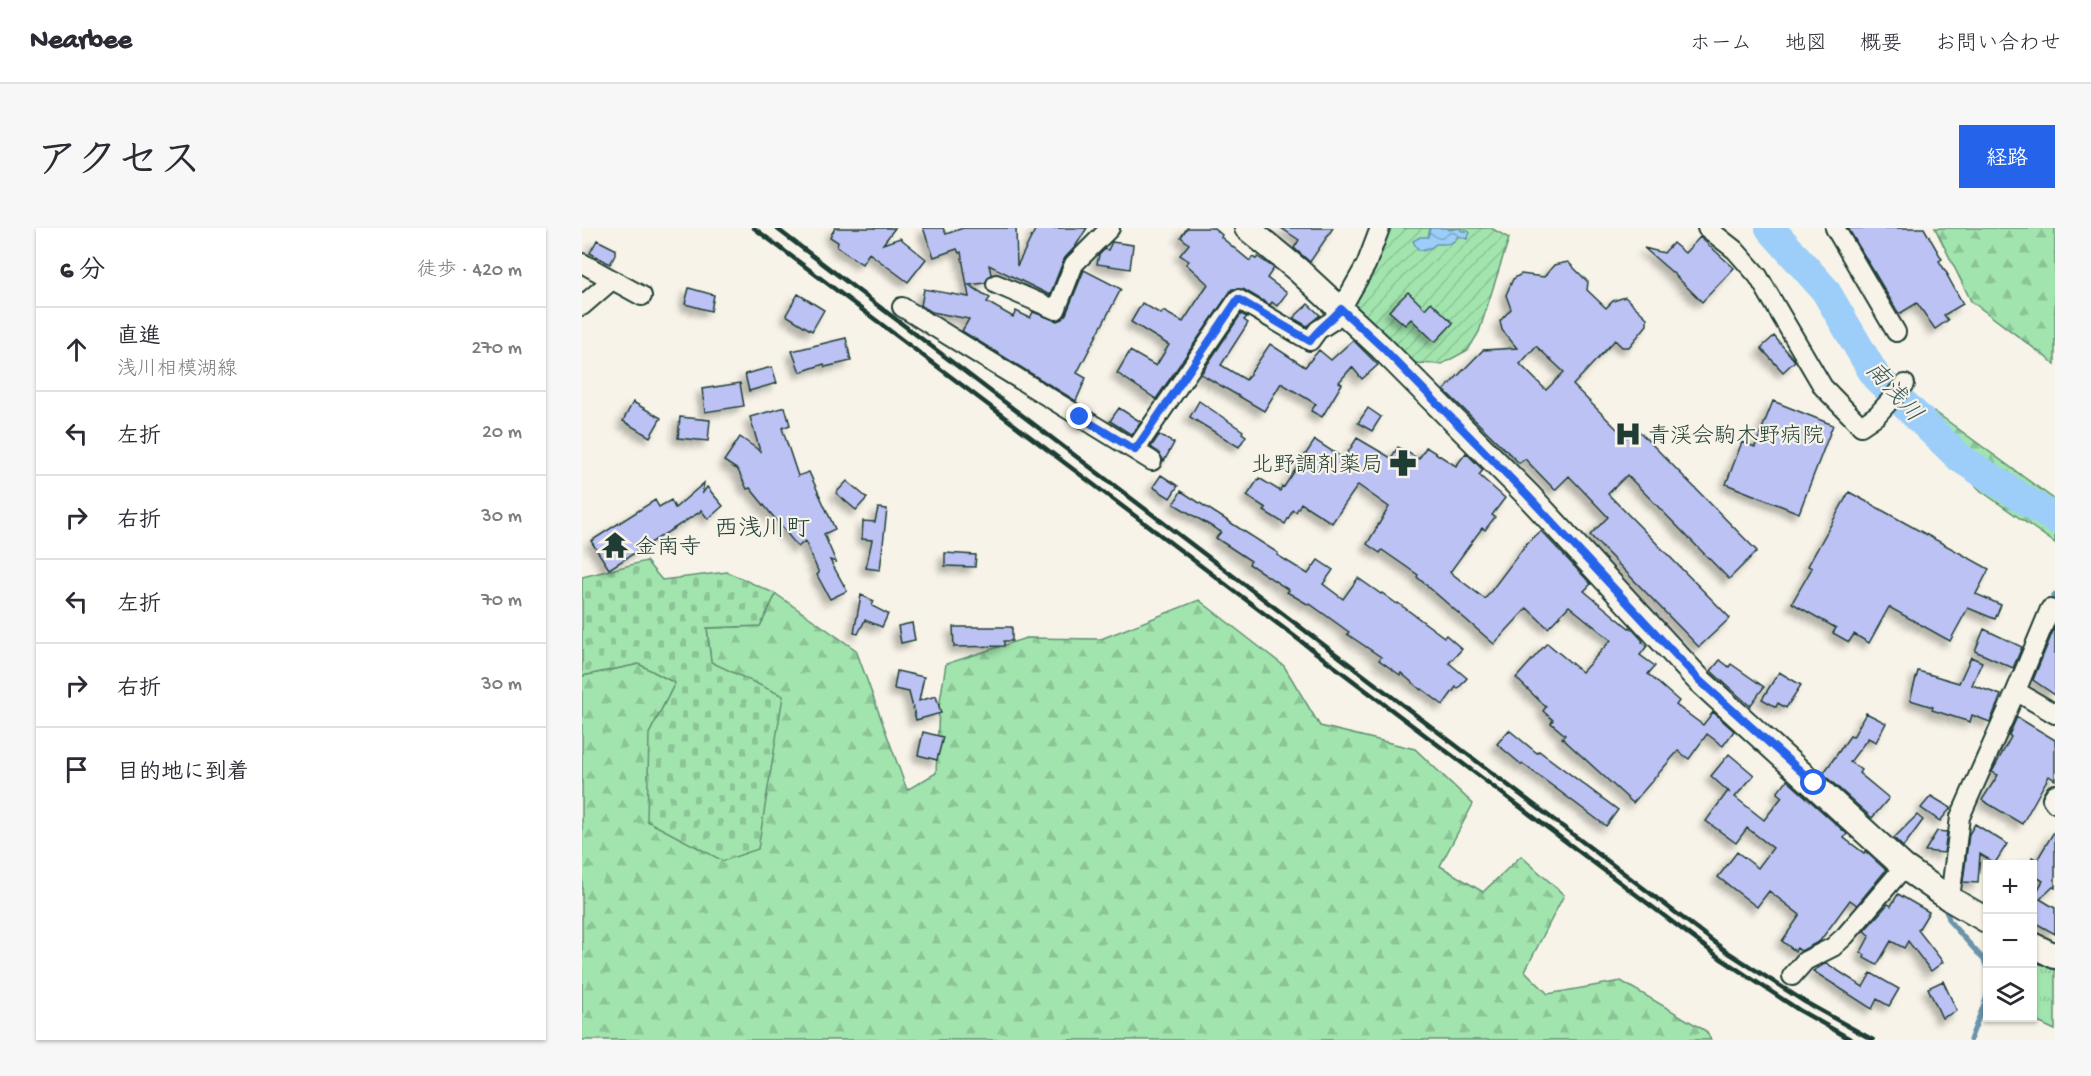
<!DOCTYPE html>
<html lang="ja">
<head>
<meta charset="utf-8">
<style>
  :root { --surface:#fff; --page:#f7f7f7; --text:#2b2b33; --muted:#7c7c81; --line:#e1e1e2; --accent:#2563eb }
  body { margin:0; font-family:"Gochi Hand","Klee One",sans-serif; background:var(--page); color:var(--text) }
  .controls { position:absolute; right:18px; bottom:18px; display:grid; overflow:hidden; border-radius:0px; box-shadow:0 2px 4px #0004 }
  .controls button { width:54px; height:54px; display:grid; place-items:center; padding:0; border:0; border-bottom:2px solid var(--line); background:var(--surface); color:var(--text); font:30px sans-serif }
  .stop { position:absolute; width:18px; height:18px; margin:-14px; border:4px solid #2563eb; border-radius:50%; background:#fff }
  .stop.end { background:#2563eb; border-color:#fff; box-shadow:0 2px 6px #0008 }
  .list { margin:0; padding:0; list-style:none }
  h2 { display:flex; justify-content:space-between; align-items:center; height:78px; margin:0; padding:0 24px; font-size:26px }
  h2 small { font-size:20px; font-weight:400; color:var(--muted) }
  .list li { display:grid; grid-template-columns:39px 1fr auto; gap:18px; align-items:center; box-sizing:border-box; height:84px; padding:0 24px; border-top:2px solid var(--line) }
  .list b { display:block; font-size:22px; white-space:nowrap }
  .list p { margin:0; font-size:20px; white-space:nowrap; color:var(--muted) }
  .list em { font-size:20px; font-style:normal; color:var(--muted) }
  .icon { flex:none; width:33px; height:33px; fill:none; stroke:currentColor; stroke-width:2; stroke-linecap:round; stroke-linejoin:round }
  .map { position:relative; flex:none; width:1473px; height:812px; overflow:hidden; border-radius:0px }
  header { display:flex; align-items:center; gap:36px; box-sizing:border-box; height:84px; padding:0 30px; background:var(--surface); border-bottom:2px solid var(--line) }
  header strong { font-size:28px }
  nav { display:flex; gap:33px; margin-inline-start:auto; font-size:21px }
  .intro { display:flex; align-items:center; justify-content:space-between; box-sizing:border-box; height:144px; padding:0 36px }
  h1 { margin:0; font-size:42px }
  .button { padding:15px 27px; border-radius:0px; background:var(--accent); color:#fff; font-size:21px; font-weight:700 }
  main { display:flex; gap:36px; padding:0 36px }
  aside { flex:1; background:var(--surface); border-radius:0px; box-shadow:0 2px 4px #0004 }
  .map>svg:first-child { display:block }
  .grass { fill:url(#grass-tufts); stroke:#609071; stroke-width:1.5 }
  .forest { fill:url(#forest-firs); stroke:#609071; stroke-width:1.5 }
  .cemetery { fill:url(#cemetery-stones); stroke:#609071; stroke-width:1.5 }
  .garden { fill:url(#garden-furrows); stroke:#609071; stroke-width:1.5 }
  .water { fill:url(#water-waves); stroke:#6a94aa; stroke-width:1.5 }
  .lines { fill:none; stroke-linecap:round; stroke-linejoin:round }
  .stream { stroke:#6a94aa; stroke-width:5 }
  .river { stroke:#9ccef9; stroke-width:30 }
  .building { fill:#bcc2f4; stroke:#1f3d34; stroke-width:1.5; fill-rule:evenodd; filter:url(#shadow) }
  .street-casing { stroke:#1f3d34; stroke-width:22 }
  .secondary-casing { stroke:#1f3d34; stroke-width:28 }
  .street { stroke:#f7f3e8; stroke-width:18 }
  .secondary { stroke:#f7f3e8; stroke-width:24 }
  .rail { stroke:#1f3d34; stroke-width:4.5 }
  .route { stroke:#2563eb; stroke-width:8 }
  .labels { text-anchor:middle; stroke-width:4.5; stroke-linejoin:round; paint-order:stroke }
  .poi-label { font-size:22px; fill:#1f3d34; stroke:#f7f3e8; text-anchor:start }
  .water-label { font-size:24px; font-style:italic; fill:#385a5b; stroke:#f7f3e8 }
  .neighbourhood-label { font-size:24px; fill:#1f3d34; stroke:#f7f3e8 }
</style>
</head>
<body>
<header>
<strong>Nearbee</strong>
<nav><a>ホーム</a><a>地図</a><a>概要</a><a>お問い合わせ</a></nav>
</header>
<div class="intro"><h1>アクセス</h1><a class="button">経路</a></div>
<main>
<aside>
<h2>6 分<small>徒歩 · 420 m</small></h2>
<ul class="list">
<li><svg class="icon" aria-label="ahead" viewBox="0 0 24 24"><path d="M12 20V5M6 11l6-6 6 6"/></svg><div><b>直進</b><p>浅川相模湖線</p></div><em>270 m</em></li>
<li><svg class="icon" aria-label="left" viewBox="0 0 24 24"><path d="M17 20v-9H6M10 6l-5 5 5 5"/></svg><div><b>左折</b></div><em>20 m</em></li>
<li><svg class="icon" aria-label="right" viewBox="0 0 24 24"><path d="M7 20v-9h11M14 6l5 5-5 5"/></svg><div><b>右折</b></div><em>30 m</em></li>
<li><svg class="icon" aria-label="left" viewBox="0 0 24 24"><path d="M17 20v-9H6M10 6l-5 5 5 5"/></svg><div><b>左折</b></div><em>70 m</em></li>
<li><svg class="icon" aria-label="right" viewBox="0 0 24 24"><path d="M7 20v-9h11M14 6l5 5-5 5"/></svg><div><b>右折</b></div><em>30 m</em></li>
<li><svg class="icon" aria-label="arrive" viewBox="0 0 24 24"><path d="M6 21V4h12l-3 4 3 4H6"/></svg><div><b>目的地に到着</b></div></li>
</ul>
</aside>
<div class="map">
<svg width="1473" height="812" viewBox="0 0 1473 812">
  <defs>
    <pattern id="grass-tufts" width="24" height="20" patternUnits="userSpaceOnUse" patternTransform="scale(1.5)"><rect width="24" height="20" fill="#a2e4ae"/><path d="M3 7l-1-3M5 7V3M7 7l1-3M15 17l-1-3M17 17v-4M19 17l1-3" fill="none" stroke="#8bc496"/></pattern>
    <pattern id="forest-firs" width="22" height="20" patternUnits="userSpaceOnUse" patternTransform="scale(1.5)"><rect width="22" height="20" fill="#a2e4ae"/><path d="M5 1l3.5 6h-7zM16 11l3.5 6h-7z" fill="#8bc496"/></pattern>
    <pattern id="cemetery-stones" width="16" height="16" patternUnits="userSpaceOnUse" patternTransform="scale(1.5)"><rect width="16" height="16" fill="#a2e4ae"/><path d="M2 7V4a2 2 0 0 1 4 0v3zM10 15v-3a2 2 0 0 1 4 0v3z" fill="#8bc496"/></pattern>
    <pattern id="garden-furrows" width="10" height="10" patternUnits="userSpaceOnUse" patternTransform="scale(1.5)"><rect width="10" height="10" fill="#a2e4ae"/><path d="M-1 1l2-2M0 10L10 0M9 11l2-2" fill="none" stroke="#8bc496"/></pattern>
    <pattern id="water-waves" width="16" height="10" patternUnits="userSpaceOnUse" patternTransform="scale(1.5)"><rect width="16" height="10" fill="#9ccef9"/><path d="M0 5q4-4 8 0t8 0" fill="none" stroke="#7fa8ca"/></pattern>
    <filter id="shadow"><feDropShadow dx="-5.5" dy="5.5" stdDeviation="3" flood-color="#0004"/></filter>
  </defs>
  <rect width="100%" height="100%" fill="#f7f3e8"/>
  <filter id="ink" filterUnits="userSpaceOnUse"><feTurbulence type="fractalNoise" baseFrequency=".0167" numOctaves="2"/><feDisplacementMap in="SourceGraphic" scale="12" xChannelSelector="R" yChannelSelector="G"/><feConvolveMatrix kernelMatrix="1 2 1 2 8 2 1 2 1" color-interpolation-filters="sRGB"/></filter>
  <g filter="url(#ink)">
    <path class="grass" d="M1451,727L1473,739V802L1447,790H1450Z"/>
    <path class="forest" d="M1353,0H1473V136L1389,73Z
      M1352,183L1473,272V315L1399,263L1348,212Z
      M194,366L274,422L325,562L354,545L357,479L364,436L444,410L519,411L617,372L702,438L738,498L833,521L891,576L858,638L901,664L939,628L982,667L943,743L966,766L1039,753L1124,803L1129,812H0V448L57,436L93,455L67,506L129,434L125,400L178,398Z"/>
    <path class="cemetery" d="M64,333L80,352L145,344L194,366L178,398L125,400L129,434L201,468L176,621L141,633L65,593L67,506L93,455L57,436L0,448V349Z"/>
    <path class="garden" d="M805,0H909L927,10L897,104L886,122L860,136L827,135L766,78Z"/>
    <path class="water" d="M848,0H864L867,2L877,0L880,3H886L888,5L885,11L876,8C872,17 863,16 854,16C845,23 837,28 831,13L838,9H846Z"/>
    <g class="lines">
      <path class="stream" d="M1469,375L1473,366
        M1363,679L1368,694L1402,732L1406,743
        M1388,812L1404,771L1406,761"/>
      <path class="river" d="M1188,0L1243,62L1294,149L1378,230L1473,291"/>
    </g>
    <path class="building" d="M253,0H313L301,16L318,10L344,31L326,54L287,25L280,36L255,19L256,14L248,9Z
      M341,0H361L364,6L381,0H434L435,38L454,0H505L493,19L482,31L468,67L407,37L409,46L403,55L387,57L408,70L405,74L431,89L434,83L448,90L451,84L475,93L480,91L484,86L502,42L539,61L495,145L504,150L494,173L380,103L387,91L350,84L339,78L342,61L387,69L379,24L377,25L375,21L352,29Z
      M605,0H632L640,7L639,9L668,33L670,29L674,31L676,29L692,40L685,50L705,65L695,78L690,74L688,77L661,61H650L574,171L535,145L548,123L574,138L587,117L549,94L560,75L579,86L581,83L601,94L626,56L604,36L607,33L598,27L607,16L599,9Z
      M699,0H751L728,34L712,20L717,12Z
      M1266,0H1342L1360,31L1357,33L1366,47H1365L1381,76L1362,87L1366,92L1353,101L1335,75L1317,86Z
      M1118,9L1152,40L1120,74L1091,45L1062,20L1082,25L1091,15L1103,25Z
      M15,12L33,21V27L28,36L8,25Z
      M530,14L551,17L548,41L515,36L517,27L523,21L526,22Z
      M986,34L1006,54L1005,62L1024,80L1031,73L1043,69L1065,90V97L1047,119H1040L1033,112L991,157L1044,210L1054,200L1175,323L1147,351L1045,247L1026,266L1148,390L1117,419L1008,307L1026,289L987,248L973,262L943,231L937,235L862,162L901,122L935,120L920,102L918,93L929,81L924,67L931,51L939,46L962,49L972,37ZM954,118L982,144L964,162L938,136Z
      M107,60L132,67L129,83L103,76Z
      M826,64L843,81L849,74L871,95L853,114L829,91L823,97L807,83Z
      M216,66L242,82L230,103L204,87Z
      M726,76L738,87L725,98L711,90Z
      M659,86L665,89L662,92L666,95L639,137L664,152L688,116L723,139L737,122L749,132L771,112L796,137L780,151L770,139L757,154L760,156L740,189L729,183L734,176L699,155L682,183L619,146Z
      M1192,108L1213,133L1201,144L1179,120Z
      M264,110L269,133L243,139L242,136L218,144L210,123Z
      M190,139L195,155L167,163L163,146Z
      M158,155L162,178L123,184L120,161Z
      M617,173L661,203L660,205L664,208L657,219L608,189Z
      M1191,173L1251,197L1217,285L1144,256L1160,214L1173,219Z
      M51,174L79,190L68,209L41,193Z
      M203,179L208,197L200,200L216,248L227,244L253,301L242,306L254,334L248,332L265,363L248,371L235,347L237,345L223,313L216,319L168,260L165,261L156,242L142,233L158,209L178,223L168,189Z
      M537,180L559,194L550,207L528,193Z
      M786,180L799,189L790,203L776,195Z
      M98,189L128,192L126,213L96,210Z
      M577,207L592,215L582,233L576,224L569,219Z
      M775,210L809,230L816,219L837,231L844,219L874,238L884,225L901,242L897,247L923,270L910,287L913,289L903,302L900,300L868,344L903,371L945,315L959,303L1009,356L1002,363L1047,400L1048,399L1052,403L1061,413L1060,414L1065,418L1058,427L1073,438L1066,446L1097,473L1094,477L1121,497L1131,484L1152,503L1141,518L1125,506L1107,531L1096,523L1051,575L980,510L983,507L969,495L971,492L961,483L964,479L934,450L965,415L1000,444L1029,412L987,378L966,400L945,380L912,416L835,349L836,347L800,322L798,325L785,316L807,279L776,257L750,295L719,275L714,284L711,282L703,296L682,283L684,280L665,268L677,250L698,263L700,258L702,259L733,212L762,231Z
      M579,247L596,258L588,270L571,259Z
      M265,253L285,270L274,282L254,265Z
      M122,255L120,266L125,259L141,278L126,291L119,282L118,284L27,341L9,313L73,272L77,279L89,272L93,280Z
      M599,263L696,325L695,327L726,346L736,332L751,342L741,356L761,371L776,350L799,366L800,365L815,376L816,375L862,409L864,407L880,421L867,435L885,450L876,461L874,459L861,477L840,461L839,462L819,445L818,447L797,432L799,429L765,406L767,404L728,376L727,377L705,364L707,362L667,336L669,333L634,310L639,304L592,276Z
      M1267,264L1407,341L1394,366L1419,377L1413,391L1386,380L1368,413L1307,379L1287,415L1272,406L1267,414L1251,405L1254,400L1210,375L1230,340L1226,338Z
      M296,280L305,281L298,342L284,340L290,312L280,311L281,293L293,294Z
      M363,325L394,327L393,339L363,338Z
      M279,367L292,373L290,378L306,386L300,399L283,392L276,406L272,405Z
      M330,395L333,412L319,415L316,398Z
      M1473,398V467L1451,452Z
      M371,399H430V413H422V418L372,419Z
      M1402,401L1440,419L1431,440L1393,423Z
      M1389,429L1400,434L1390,457L1419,467L1408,494L1390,487L1388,494L1350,482L1351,479L1328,472L1336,443L1377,455Z
      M1138,432L1147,439L1149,436L1182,459L1168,478L1129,443Z
      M315,443L342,449L337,473L354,468L359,485L334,492L327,464L312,461Z
      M1197,444L1219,457L1204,480L1196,475L1194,479L1180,471Z
      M1284,485L1304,495L1294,514L1286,510L1268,534L1279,542L1277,545L1307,570L1290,590L1241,546L1268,508L1271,509Z
      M1435,489L1473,512V552L1467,548L1440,596L1400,572L1416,547L1410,544L1429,509L1427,507Z
      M927,502L955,525L957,523L1036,582L1024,598L941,536L940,537L915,516Z
      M341,504L361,509L355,532L336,527Z
      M1147,526L1172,547L1153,569L1182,592L1200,569L1195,565L1205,552L1265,606L1262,610L1282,625L1283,623L1304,642L1275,677L1268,672L1238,713L1219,723L1215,720L1213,723L1200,713L1218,687L1187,663L1175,679L1136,649L1155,624L1176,640L1191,620L1165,600L1154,615L1124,593L1146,563L1148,565L1129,548Z
      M1349,568L1369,580L1358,593L1339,580Z
      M1335,587L1341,592L1321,619L1312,610Z
      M1393,596L1425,616L1413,635L1398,626L1396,655L1381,654L1387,606Z
      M1473,602V660L1471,659L1458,671L1473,680V706L1450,693V667L1452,668L1461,653L1450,646V629L1455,632Z
      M1355,603L1365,604L1362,625L1343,623Z
      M1316,666L1347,684L1336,702L1361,734L1349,743L1326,713L1322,720L1309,713L1295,737L1282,730L1283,727L1279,724L1288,707L1282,703L1306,676L1309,678Z
      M1244,735L1281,759L1289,745L1317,761L1307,778L1295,771L1290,781L1231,743Z
      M1361,753L1375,783L1360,790L1346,760Z"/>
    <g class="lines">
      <defs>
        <path id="street" d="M1125,0L1153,22L1176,48L1241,159L1279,198L1295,187L1323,156
          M1253,0L1314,104
          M0,35L60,68
          M414,56L474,82L492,36L528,0
          M0,78L30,52
          M320,79L570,233
          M553,222L656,71L728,113L736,102L750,93L759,81L784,37L798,0
          M1434,463L1473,486
          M1473,566L1470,571L1473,575
          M1368,671L1378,589L1434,463L1468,381L1473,384
          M1210,748L1223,733L1251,719L1263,708L1322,639"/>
        <path id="secondary" d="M665,0L716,42L799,119L946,267L1118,453L1322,639L1368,671L1406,693
          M1450,717L1473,728"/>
      </defs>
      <use href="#street" class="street-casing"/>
      <use href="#secondary" class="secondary-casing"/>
      <use href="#street" class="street"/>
      <use href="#secondary" class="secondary"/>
      <path class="rail" d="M172,0L1138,730L1217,782L1270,812
        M194,0L1144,723L1223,774L1291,812"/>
    </g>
  </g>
  <g class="lines" filter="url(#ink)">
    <path class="route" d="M498,189L553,222L656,71L728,113C737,100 749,93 759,81L800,119L945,267L1118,453L1232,555"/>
  </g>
  <defs>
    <symbol id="hospital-bare" viewBox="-9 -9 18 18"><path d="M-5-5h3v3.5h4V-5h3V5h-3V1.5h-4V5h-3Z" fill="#1f3d34" stroke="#f7f3e8" stroke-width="2.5" paint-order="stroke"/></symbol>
    <symbol id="pharmacy-bare" viewBox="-9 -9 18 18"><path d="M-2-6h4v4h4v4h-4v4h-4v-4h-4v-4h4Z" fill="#1f3d34" stroke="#f7f3e8" stroke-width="2.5" paint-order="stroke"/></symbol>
    <symbol id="temple-bare" viewBox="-9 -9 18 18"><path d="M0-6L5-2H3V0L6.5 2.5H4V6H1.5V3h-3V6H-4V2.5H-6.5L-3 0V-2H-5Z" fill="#1f3d34" stroke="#f7f3e8" stroke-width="2.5" paint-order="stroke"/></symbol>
  </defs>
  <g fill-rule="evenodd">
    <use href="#hospital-bare" x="1027" y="187" width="38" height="38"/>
    <use href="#pharmacy-bare" x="802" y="216" width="38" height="38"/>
    <use href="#temple-bare" x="14" y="298" width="38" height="38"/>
  </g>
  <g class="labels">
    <g class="poi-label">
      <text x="1066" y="214">青渓会駒木野病院</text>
      <text x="801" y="243" text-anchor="end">北野調剤薬局</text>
      <text x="53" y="325">金南寺</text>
    </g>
    <g class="water-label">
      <text transform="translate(1313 163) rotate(48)" y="8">南浅川</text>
    </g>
    <g class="neighbourhood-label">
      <text x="180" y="307">西浅川町</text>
    </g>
  </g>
</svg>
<div class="controls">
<button>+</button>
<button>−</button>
<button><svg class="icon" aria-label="layers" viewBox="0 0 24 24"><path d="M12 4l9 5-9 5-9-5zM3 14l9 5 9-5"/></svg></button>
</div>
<div class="stop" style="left:1232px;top:555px"></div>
<div class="stop end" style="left:498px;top:189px"></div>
</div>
</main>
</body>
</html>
